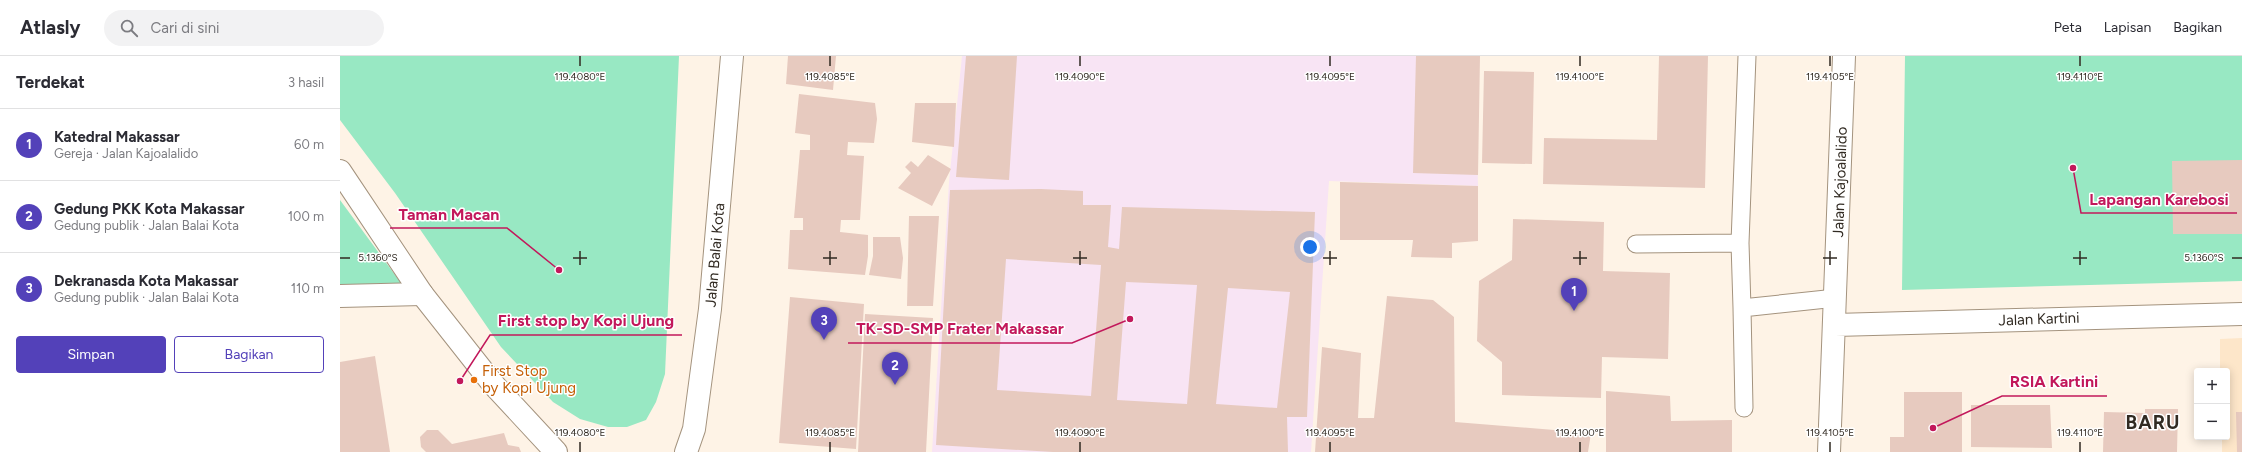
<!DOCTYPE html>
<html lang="id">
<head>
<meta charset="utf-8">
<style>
  :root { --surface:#fff; --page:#f2f2f3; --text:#2b2b33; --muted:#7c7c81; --line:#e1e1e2; --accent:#5341b9 }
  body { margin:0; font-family:Figtree,sans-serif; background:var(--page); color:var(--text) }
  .controls { position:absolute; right:12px; bottom:12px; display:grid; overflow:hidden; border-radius:4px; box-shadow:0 2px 10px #0003 }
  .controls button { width:36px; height:36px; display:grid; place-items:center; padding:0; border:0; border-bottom:1px solid var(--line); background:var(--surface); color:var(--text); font:20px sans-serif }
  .you { position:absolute; left:970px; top:191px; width:14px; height:14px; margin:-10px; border:3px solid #fff; border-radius:50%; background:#1a73e8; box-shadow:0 0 0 6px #1a73e833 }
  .badge { display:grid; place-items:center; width:26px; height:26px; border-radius:50%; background:var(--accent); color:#fff; font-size:13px; font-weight:700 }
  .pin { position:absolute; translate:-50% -33px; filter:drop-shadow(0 1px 2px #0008) }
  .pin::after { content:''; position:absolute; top:21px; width:14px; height:12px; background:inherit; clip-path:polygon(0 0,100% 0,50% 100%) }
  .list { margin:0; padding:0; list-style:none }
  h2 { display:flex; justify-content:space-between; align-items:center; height:52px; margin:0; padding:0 16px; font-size:17px }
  h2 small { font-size:13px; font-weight:400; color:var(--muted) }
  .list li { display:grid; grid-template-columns:26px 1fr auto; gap:12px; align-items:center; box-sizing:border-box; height:72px; padding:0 16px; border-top:1px solid var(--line) }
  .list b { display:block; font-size:15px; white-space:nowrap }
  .list p { margin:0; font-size:13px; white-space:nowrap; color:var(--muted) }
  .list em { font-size:13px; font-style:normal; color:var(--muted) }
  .actions { display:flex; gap:8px; padding:12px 16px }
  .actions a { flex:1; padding:9px 0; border:1px solid var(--accent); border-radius:4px; text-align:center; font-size:14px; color:var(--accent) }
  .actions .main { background:var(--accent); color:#fff }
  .icon { flex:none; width:22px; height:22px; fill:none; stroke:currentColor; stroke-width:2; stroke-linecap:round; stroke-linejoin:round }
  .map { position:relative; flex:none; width:1902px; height:396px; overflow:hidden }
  header { display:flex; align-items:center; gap:24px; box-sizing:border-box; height:56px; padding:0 20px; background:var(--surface); border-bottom:1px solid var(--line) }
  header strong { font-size:19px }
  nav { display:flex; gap:22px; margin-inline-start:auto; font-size:14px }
  .search { width:280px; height:36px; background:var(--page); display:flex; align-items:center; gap:10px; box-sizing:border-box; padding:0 14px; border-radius:22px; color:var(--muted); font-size:15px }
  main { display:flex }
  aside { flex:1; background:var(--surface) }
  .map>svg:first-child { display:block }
  .built { fill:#fde6c9 }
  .education { fill:#f8e4f4 }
  .green { fill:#98e8c3 }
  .building { fill:#e7cabf; fill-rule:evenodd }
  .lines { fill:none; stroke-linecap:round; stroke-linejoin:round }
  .service-casing { stroke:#a4937e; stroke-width:19 }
  .minor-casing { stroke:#a4937e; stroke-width:24 }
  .tertiary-casing { stroke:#a4937e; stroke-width:24 }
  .secondary-casing { stroke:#a4937e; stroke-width:24 }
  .service { stroke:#fff; stroke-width:17 }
  .minor { stroke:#fff; stroke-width:22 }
  .tertiary { stroke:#fff; stroke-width:22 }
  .secondary { stroke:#fff; stroke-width:22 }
  .ticks { fill:none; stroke:#312a22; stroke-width:1.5 }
  .food-dot { fill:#e8710a; stroke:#fff; stroke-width:1.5 }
  .labels { text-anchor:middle; stroke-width:3; stroke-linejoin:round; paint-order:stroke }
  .street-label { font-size:15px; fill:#312a22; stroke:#fff }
  .food-label { font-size:15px; fill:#c56008; stroke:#fff; text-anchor:start }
  .district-label { font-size:19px; font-weight:bold; letter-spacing:1px; fill:#312a22; stroke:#fff }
  .ticks-label { font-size:10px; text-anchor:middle; fill:#312a22; stroke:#fff; stroke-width:3; stroke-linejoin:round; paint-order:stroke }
  .leader { fill:none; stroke:#c2185b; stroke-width:1.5 }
  .callout-dot { fill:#c2185b; stroke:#fff; stroke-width:1.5 }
  .callout-label { font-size:16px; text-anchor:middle; font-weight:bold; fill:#c2185b; stroke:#fff; stroke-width:3; stroke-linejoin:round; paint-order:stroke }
</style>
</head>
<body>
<header>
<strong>Atlasly</strong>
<div class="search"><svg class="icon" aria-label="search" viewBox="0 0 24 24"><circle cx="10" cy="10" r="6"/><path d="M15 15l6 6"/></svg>Cari di sini</div>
<nav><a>Peta</a><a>Lapisan</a><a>Bagikan</a></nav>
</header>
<main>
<aside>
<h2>Terdekat<small>3 hasil</small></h2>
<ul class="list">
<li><span class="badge">1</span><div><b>Katedral Makassar</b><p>Gereja · Jalan Kajoalalido</p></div><em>60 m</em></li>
<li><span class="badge">2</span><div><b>Gedung PKK Kota Makassar</b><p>Gedung publik · Jalan Balai Kota</p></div><em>100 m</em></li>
<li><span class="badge">3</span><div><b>Dekranasda Kota Makassar</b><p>Gedung publik · Jalan Balai Kota</p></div><em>110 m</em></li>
</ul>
<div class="actions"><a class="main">Simpan</a><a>Bagikan</a></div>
</aside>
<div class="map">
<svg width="1902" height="396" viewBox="0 0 1902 396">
  <rect width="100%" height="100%" fill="#fef3e6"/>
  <path class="built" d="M1902,282V396H1882V381H1887V315H1880V283Z"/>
  <path class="education" d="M622,0H1135L1138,130L989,125L971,396H592L609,126Z"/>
  <path class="green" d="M0,0H339L325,318L316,346L306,364L287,371H268L240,363L213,346L161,291L55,137L0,64Z
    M1565,0H1902V225L1562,234Z
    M0,144L61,227L0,229Z"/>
  <path class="building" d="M448,0H496L493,34L446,28Z
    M626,0H677L669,124L616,121Z
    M1076,0H1140L1138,119L1073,117Z
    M1319,0H1368L1365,132L1203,128L1204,82L1317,84Z
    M1144,15L1194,16L1192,108L1142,107Z
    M459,38L535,47L537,63L534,87L508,86L507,99L524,100L520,164H501L500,176L528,179V200L525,219L448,213L450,174H463V162H454L460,94H470V79L455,77Z
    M575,47H616L614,91L572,86Z
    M588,99L611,113L592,150L558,132L571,117L565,111L571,105L578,111Z
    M1902,104V178H1833L1832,105Z
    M1000,126L1138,130V185L1112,187V202L1071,201L1073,184H1000Z
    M701,133L743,135V149H771L768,191L779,193L782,151L975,156L967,361H947L948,396H713L596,389L610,134ZM666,203L761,209L751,340L657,334ZM786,226L857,229L847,348L777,344ZM888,232L950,236L937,352L876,348Z
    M569,160H599L593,250H567Z
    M1173,163L1264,166L1263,215L1330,217L1328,303L1262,301L1261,342L1162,339V306L1137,285L1139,225L1172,204Z
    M533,181H560L563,202L561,223L529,219L533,200Z
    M1047,240L1093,244L1114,261L1115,366L1251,377L1248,396H975L982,291L1021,297L1018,362H1034Z
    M450,241L524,248L516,393L439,387Z
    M525,258L593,262L586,396H518Z
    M35,300L50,396H0V306Z
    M1266,335L1330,340L1331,365L1392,364V396H1266Z
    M1564,336H1622V396H1550V381H1564Z
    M1631,349H1710L1712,392L1631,391Z
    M1805,353H1838L1837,396H1763L1764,356L1805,357Z
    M1896,356H1902V396H1897Z
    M87,374H98L112,388L164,377L168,389L179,391L181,396H86L81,391L80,381Z"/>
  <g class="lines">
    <defs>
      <path id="service" d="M1400,187L1407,0
        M1296,188L1400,187L1402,252L1496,242
        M1402,252L1404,352"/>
      <path id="minor" d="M0,240L82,238"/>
      <path id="tertiary" d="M1495,269L1902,258
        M346,396L354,373L370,253L392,0
        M1489,396L1504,0"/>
      <path id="secondary" d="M0,115L82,238L153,328L216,396"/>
    </defs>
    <use href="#service" class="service-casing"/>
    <use href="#minor" class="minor-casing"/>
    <use href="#tertiary" class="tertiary-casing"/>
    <use href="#secondary" class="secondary-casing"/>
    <use href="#service" class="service"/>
    <use href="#minor" class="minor"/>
    <use href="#tertiary" class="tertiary"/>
    <use href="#secondary" class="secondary"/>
  </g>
  <path class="ticks" d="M240,0V10M490,0V10M740,0V10M990,0V10M1240,0V10M1490,0V10M1740,0V10M240,195V209M490,195V209M740,195V209M990,195V209M1240,195V209M1490,195V209M1740,195V209M0,202H10M233,202H247M483,202H497M733,202H747M983,202H997M1233,202H1247M1483,202H1497M1733,202H1747M1892,202H1902M240,386V396M490,386V396M740,386V396M990,386V396M1240,386V396M1490,386V396M1740,386V396"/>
  <circle class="food-dot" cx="134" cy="324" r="4"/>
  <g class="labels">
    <g class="street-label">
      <text transform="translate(1500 126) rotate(-88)" y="5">Jalan Kajoalalido</text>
      <text transform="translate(375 199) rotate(-85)" y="5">Jalan Balai Kota</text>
      <text transform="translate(1699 263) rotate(-2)" y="5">Jalan Kartini</text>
    </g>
    <g class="food-label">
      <text x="142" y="320">First Stop<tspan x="142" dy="17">by Kopi Ujung</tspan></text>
    </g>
    <g class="district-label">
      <text x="1813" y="373">BARU</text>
    </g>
  </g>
  <g class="ticks-label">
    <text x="240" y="24">119.4080°E</text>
    <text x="490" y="24">119.4085°E</text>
    <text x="740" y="24">119.4090°E</text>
    <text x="990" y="24">119.4095°E</text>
    <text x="1240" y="24">119.4100°E</text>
    <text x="1490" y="24">119.4105°E</text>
    <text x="1740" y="24">119.4110°E</text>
    <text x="38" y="205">5.1360°S</text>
    <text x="1864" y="205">5.1360°S</text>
    <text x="240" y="380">119.4080°E</text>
    <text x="490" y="380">119.4085°E</text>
    <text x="740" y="380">119.4090°E</text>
    <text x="990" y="380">119.4095°E</text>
    <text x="1240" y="380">119.4100°E</text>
    <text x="1490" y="380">119.4105°E</text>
    <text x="1740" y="380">119.4110°E</text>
  </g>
  <path class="leader" d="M1733 112L1741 157H1897M219 214L167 172H50M120 325L150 279H342M790 263L732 287H508M1593 372L1662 340H1767"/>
  <g class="callout-dot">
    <circle cx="1733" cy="112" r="4"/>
    <circle cx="219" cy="214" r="4"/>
    <circle cx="120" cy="325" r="4"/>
    <circle cx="790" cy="263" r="4"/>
    <circle cx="1593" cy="372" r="4"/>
  </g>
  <g class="callout-label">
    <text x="1819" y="149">Lapangan Karebosi</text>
    <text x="109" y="164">Taman Macan</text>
    <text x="246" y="270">First stop by Kopi Ujung</text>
    <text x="620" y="278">TK-SD-SMP Frater Makassar</text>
    <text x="1714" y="331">RSIA Kartini</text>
  </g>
</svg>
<div class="controls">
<button>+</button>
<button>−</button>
</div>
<div class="you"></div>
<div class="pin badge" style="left:1234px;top:255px">1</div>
<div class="pin badge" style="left:555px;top:329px">2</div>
<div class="pin badge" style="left:484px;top:284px">3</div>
</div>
</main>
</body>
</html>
